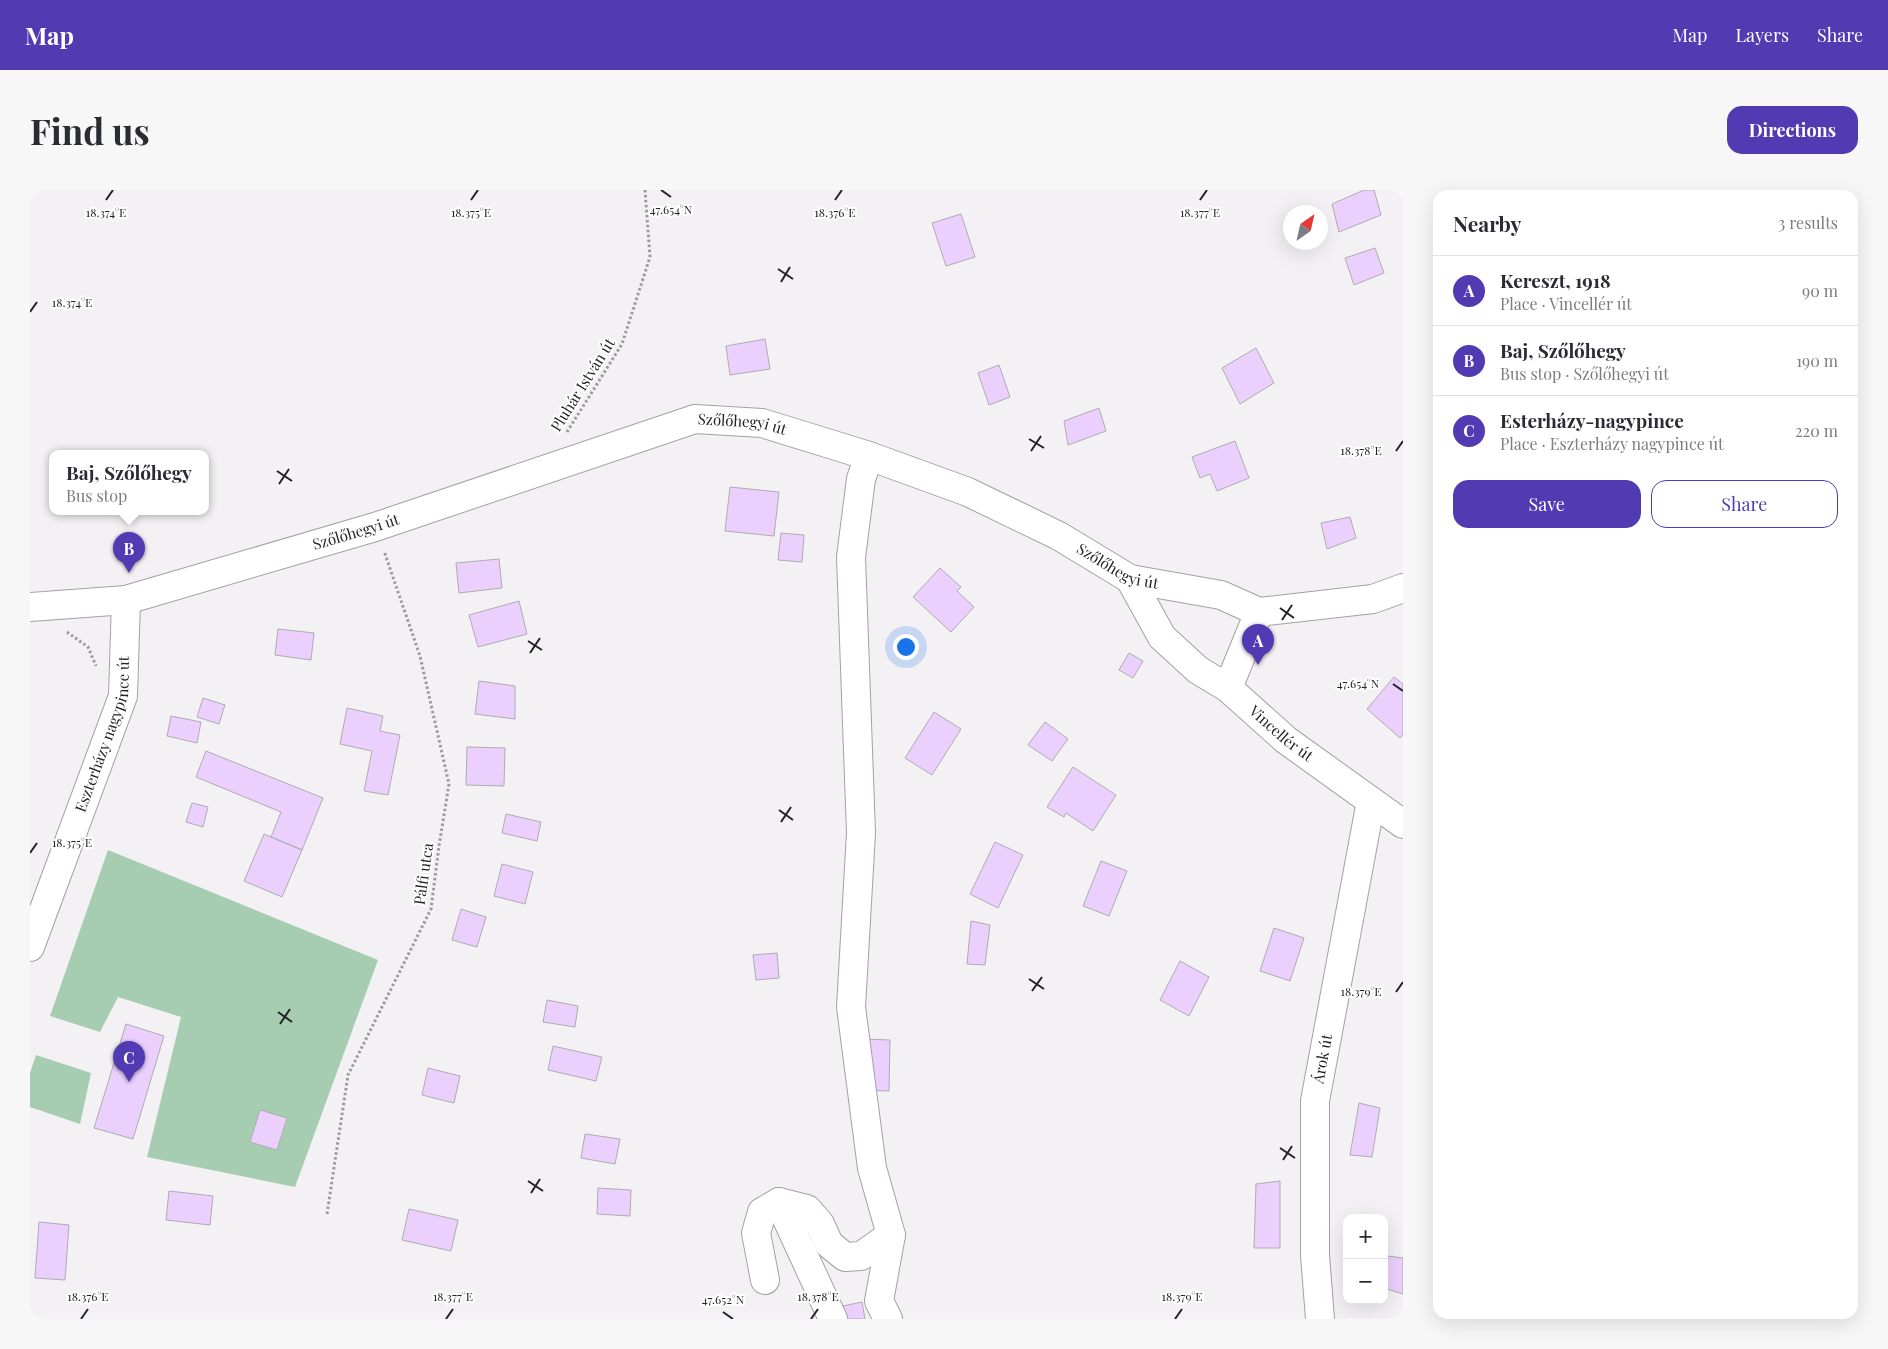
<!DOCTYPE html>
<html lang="en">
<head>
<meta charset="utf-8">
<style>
  :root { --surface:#fff; --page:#f7f7f7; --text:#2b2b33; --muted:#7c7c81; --line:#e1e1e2; --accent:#513bb3 }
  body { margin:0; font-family:"Playfair Display",serif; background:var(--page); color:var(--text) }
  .controls { position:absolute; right:15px; bottom:15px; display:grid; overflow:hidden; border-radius:10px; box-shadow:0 5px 20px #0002 }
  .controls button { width:45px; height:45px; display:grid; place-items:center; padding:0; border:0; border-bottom:1px solid var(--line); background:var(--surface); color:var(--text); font:25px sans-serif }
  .compass { position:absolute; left:1253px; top:15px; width:45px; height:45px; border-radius:50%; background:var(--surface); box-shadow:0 5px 20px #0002; rotate:34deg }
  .you { position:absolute; left:875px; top:456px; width:18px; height:18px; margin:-12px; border:4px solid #fff; border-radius:50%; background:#1a73e8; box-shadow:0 0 0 8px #1a73e833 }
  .badge { display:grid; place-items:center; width:32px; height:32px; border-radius:50%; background:var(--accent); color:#fff; font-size:16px; font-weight:700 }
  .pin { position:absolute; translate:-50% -41px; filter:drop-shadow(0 1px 2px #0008) }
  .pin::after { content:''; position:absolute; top:26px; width:18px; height:15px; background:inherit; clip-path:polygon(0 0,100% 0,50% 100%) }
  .popup { position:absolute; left:19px; top:260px; width:160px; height:65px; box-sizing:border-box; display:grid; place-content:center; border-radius:10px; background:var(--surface); filter:drop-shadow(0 1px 4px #0005); font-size:16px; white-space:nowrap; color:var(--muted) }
  .popup b { font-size:19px; color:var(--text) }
  .popup::after { content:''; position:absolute; left:50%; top:100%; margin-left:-10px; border:10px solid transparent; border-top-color:var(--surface) }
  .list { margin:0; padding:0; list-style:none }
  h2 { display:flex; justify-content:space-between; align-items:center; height:65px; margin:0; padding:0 20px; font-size:21px }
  h2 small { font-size:16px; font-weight:400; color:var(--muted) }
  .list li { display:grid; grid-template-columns:32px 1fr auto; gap:15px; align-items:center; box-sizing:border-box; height:70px; padding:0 20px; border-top:1px solid var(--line) }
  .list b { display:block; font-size:19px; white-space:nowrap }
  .list p { margin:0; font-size:16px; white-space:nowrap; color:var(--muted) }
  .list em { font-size:16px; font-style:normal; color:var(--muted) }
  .actions { display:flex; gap:10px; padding:15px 20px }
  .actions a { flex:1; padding:11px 0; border:1px solid var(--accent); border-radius:15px; text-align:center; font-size:18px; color:var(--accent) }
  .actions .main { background:var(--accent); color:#fff }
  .map { position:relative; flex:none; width:1373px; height:1129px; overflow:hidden; border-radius:15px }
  header { display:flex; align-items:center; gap:30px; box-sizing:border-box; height:70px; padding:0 25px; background:var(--accent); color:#fff }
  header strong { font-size:24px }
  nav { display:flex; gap:28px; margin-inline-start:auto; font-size:18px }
  .intro { display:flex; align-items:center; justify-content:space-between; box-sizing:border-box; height:120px; padding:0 30px }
  h1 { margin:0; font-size:35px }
  .button { padding:12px 22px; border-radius:15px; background:var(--accent); color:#fff; font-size:18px; font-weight:700 }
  main { display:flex; gap:30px; padding:0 30px }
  aside { flex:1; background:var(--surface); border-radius:15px; box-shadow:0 5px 20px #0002 }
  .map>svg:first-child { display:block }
  .green { fill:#a6cdb1 }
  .building { fill:#ebd0fd; stroke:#aeacb0 }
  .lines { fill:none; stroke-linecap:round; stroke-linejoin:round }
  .minor-casing { stroke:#a3a1a4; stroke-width:30 }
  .path { stroke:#9b9a9c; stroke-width:3; stroke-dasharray:2.5 2.5; stroke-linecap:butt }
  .minor { stroke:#fff; stroke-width:28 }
  .ticks { fill:none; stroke:#242324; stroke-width:2 }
  .labels { text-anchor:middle; stroke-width:4; stroke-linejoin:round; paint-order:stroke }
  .street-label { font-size:15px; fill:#242324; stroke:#fff }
  .ticks-label { font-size:12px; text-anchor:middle; fill:#242324; stroke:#fff; stroke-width:4; stroke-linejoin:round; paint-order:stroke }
</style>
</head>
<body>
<header>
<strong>Map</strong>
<nav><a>Map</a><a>Layers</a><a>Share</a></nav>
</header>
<div class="intro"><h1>Find us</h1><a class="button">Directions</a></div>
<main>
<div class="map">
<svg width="1373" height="1129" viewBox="0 0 1373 1129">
  <rect width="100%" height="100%" fill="#f3f1f4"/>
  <path class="green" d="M78,660L348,770L265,997L117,967L151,827L88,807L70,842L20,826Z
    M6,865L61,883L50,934L0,917V883Z"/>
  <path class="building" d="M1334,0H1344L1351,25L1309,42L1302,14Z
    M931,24L945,67L916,76L902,33Z
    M1345,58L1354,83L1324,95L1315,68Z
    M735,149L740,179L700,185L696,156Z
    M1226,158L1244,193L1210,214L1192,178Z
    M969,175L980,207L959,215L948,183Z
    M1069,218L1076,241L1038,255L1034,231Z
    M1205,251L1219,288L1187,301L1180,284L1170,288L1162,267Z
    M700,297L749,302L744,346L695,341Z
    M1320,327L1326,348L1297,359L1291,333Z
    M751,343L774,345L772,372L748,370Z
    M469,369L472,398L429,403L426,373Z
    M910,378L931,397L927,401L944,417L921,442L883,407Z
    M489,411L497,444L448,457L439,425Z
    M248,439L284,443L281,470L245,465Z
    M1099,463L1113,471L1103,488L1089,480Z
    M1364,487L1373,494V545L1370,548L1337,519Z
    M449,491L485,496V529L445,524Z
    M173,508L195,515L189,534L167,527Z
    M317,518L353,526L350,541L370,545L358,605L334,601L342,561L310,554Z
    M904,522L931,539L902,585L875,568Z
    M141,526L171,532L167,553L137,546Z
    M1015,532L1038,549L1022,571L998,555Z
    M437,557L475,558L474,596L436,595Z
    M176,561L293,608L272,660L241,647L251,622L166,587Z
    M1043,577L1086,605L1063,641L1036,623L1034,627L1017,617Z
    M162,613L178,617L173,637L156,632Z
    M476,624L511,632L507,651L472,643Z
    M234,644L272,660L252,707L214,691Z
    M965,652L993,665L968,718L940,704Z
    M1071,671L1097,681L1079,726L1053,716Z
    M472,674L503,682L495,714L464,706Z
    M431,719L456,727L447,757L422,750Z
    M941,731L960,735L955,775L937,774Z
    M1244,738L1274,748L1260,791L1230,781Z
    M747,763L749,788L726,790L723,765Z
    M1150,771L1179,787L1159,826L1130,810Z
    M517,810L548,816L545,837L513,832Z
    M96,834L134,846L103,949L64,938Z
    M834,849L860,850L859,901L833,900Z
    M523,856L572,867L566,891L518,880Z
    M398,878L430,886L424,913L392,905Z
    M1329,913L1350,918L1342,967L1320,965Z
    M230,920L257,928L247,960L220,952Z
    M555,944L590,949L585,974L551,968Z
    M1250,991V1058H1224L1226,994Z
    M568,998L601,1000L600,1026L567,1024Z
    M139,1001L183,1006L180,1035L136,1030Z
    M379,1019L428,1030L421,1061L372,1050Z
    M9,1032L39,1035L35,1090L5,1088Z
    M1358,1066L1373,1068V1104L1354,1098Z
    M832,1112L835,1129H816L813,1116Z"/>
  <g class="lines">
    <defs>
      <g id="minor">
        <path d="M839,266L831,289L821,367L831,643L821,817L842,978L861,1045L849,1111L858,1129"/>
        <path d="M1100,389L1132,447L1168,480L1198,498"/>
        <path id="s1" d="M0,417L96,410L345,337L665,229L732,233L839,266L938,302L1029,346L1100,389L1191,405L1229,422L1343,409L1373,398"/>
        <path id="s2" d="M1229,422L1198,498L1256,550L1373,634"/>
        <path id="s3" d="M0,757L93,506L96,410"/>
        <path d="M749,1012L803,1129"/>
        <path d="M735,1090L726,1043L732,1022L749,1012L777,1019L790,1034L799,1054L815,1067L831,1066L861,1045"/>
        <path id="s4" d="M1290,1129L1285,1065V911L1341,611"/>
      </g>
    </defs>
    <use href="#minor" class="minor-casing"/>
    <path class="path" d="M537,242L592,154L620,67L615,0
      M37,442L58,457L66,476
      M297,1024L318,885L401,719L409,656L419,594L390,466L354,361"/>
    <use href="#minor" class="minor"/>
  </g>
  <path class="ticks" d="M631,0L641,7M76,10L83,0M441,10L448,0M805,10L812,0M1170,10L1177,0M748,79L763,89M751,92L760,77M0,122L7,112M999,249L1014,258M1001,261L1011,246M1366,261L1373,251M247,281L262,291M249,294L259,279M1250,418L1264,428M1252,430L1262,415M498,451L512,460M500,463L510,448M1363,494L1373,501M749,620L763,630M751,632L761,617M0,663L7,653M999,789L1014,799M1002,801L1012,787M1366,802L1373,792M248,822L262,832M250,834L260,819M1250,958L1265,968M1253,970L1262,956M498,991L513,1001M501,1003L510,989M693,1122L703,1129M51,1129L58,1119M416,1129L423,1119M781,1129L788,1119M1145,1129L1152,1119"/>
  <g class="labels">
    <g class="street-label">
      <text transform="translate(553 195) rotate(-58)" y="5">Pluhár István út</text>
      <text dy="5" stroke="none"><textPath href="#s1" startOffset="741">Szőlőhegyi út</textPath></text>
      <text dy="5" stroke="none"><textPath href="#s1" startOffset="336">Szőlőhegyi út</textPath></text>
      <text dy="5" stroke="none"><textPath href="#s1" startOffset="1146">Szőlőhegyi út</textPath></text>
      <text dy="5" stroke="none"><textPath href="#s3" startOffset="226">Eszterházy nagypince út</textPath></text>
      <text dy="5" stroke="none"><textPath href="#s2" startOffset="152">Vincellér út</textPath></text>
      <text transform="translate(394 684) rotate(-82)" y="5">Pálfi utca</text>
      <text dy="5" stroke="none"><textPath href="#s4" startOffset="261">Árok út</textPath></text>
    </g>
  </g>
  <g class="ticks-label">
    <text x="641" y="24">47.654°N</text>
    <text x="76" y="27">18.374°E</text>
    <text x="441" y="27">18.375°E</text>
    <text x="805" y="27">18.376°E</text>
    <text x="1170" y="27">18.377°E</text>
    <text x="42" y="117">18.374°E</text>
    <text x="1331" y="265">18.378°E</text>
    <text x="1328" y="498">47.654°N</text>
    <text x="42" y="657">18.375°E</text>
    <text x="1331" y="806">18.379°E</text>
    <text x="58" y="1111">18.376°E</text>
    <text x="423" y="1111">18.377°E</text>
    <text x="788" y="1111">18.378°E</text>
    <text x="1152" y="1111">18.379°E</text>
    <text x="693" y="1114">47.652°N</text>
  </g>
</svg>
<div class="controls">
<button>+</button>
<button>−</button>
</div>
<svg class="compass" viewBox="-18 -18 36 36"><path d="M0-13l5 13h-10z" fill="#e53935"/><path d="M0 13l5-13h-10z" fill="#7c7c81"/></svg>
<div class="you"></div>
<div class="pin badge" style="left:1228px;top:475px">A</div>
<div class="pin badge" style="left:99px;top:383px">B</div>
<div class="popup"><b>Baj, Szőlőhegy</b>Bus stop</div>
<div class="pin badge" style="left:99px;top:892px">C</div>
</div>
<aside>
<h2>Nearby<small>3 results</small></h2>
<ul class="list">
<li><span class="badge">A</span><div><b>Kereszt, 1918</b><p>Place · Vincellér út</p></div><em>90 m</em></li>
<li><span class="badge">B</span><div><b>Baj, Szőlőhegy</b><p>Bus stop · Szőlőhegyi út</p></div><em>190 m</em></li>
<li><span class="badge">C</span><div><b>Esterházy-nagypince</b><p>Place · Eszterházy nagypince út</p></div><em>220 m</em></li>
</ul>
<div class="actions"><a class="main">Save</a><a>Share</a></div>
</aside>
</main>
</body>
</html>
